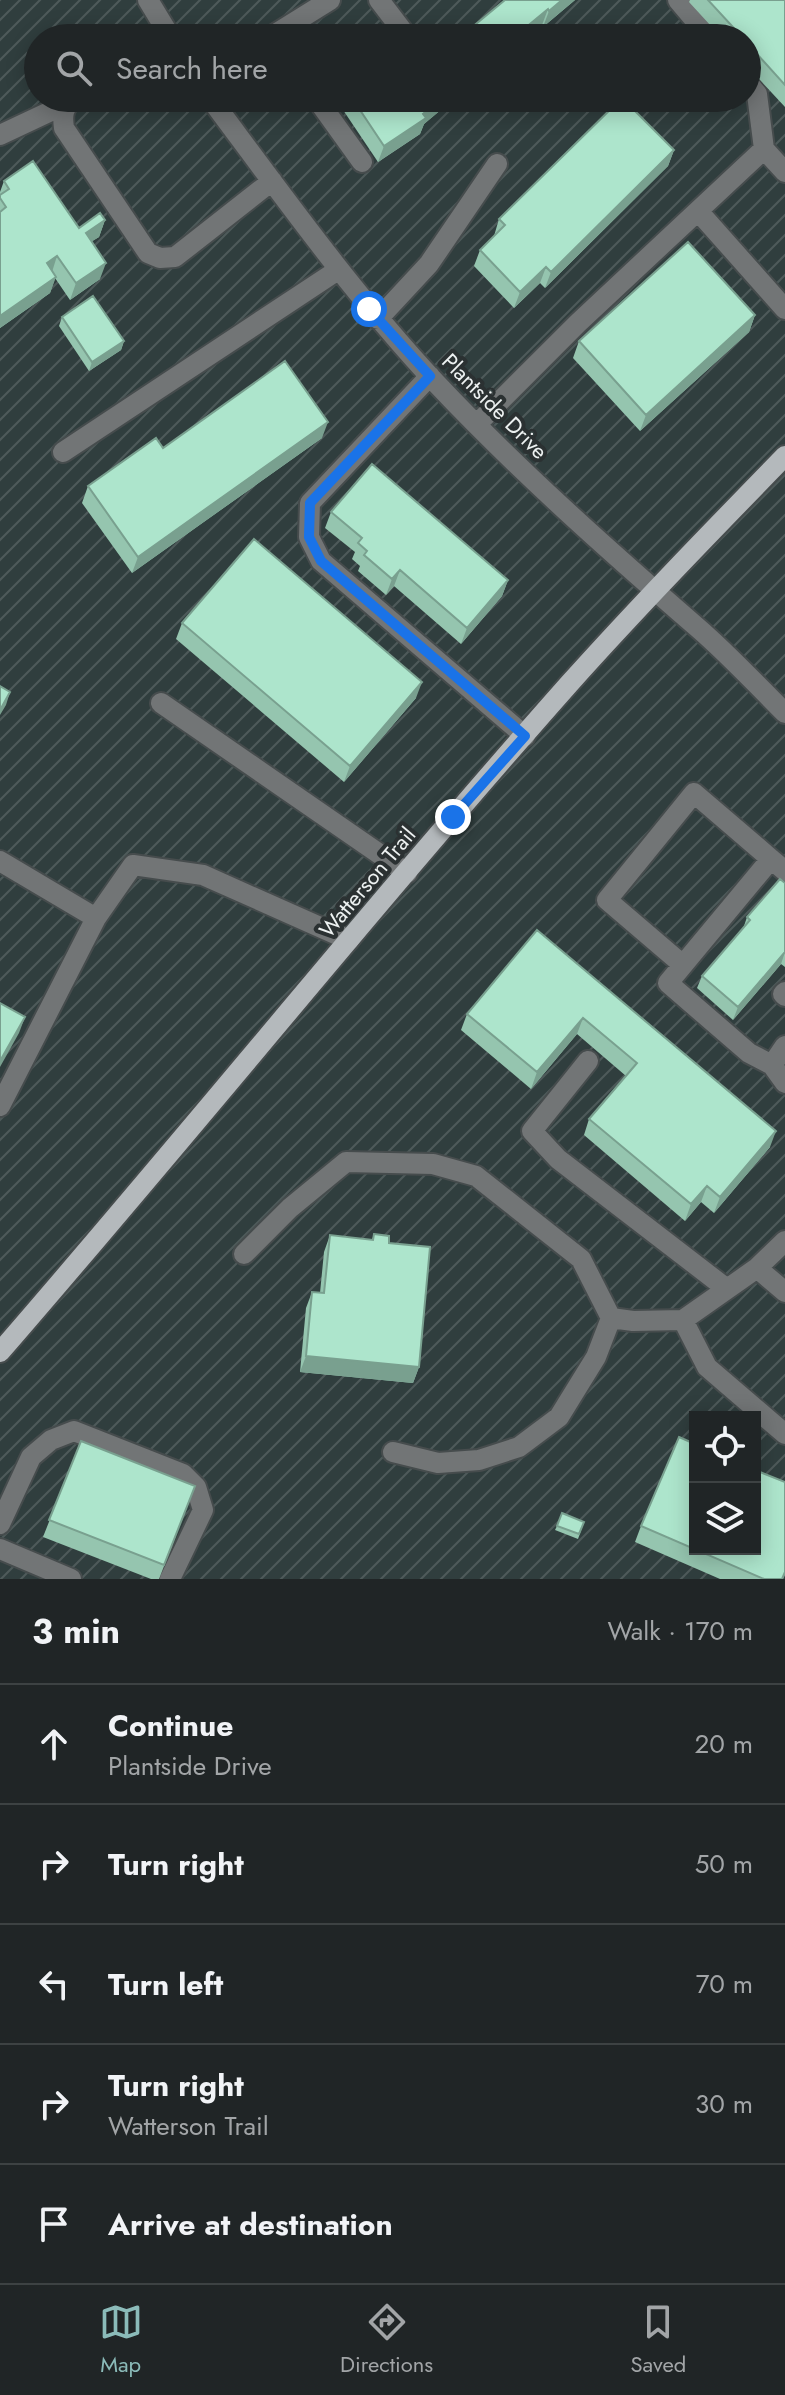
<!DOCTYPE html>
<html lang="en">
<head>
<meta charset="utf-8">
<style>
  :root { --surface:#202526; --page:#282d2e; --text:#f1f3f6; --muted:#a2a5a7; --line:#3d4243; --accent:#8bbbb9 }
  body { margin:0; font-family:Jost,sans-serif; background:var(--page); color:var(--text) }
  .controls { position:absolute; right:24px; bottom:24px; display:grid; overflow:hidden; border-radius:0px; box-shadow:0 4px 20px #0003 }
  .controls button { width:72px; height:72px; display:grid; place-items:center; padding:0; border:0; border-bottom:2px solid var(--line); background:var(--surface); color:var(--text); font:40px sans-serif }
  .stop { position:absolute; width:24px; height:24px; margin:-18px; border:6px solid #1a73e8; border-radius:50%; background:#fff }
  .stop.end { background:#1a73e8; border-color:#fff; box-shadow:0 2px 8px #0008 }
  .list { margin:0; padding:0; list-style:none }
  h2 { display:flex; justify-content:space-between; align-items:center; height:104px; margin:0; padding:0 32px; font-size:34px }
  h2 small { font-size:26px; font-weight:400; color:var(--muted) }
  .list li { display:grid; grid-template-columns:52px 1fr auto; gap:24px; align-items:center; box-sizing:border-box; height:120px; padding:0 32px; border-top:2px solid var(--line) }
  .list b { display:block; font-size:30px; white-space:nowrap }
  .list p { margin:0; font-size:26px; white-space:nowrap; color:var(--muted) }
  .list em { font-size:26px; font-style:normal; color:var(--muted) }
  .icon { flex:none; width:44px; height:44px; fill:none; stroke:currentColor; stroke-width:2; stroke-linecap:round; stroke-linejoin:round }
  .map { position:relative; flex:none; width:785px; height:1579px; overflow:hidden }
  .search { position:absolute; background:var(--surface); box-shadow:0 4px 20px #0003; left:24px; right:24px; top:24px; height:88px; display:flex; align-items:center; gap:20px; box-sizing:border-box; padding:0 28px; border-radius:44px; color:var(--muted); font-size:30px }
  .sheet { height:704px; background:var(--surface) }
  nav { display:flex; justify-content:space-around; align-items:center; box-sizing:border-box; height:112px; border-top:2px solid var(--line); background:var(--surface); font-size:22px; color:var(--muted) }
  nav a { display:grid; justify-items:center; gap:4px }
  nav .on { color:var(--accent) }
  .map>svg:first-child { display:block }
  .industrial { fill:url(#industrial-furrows); fill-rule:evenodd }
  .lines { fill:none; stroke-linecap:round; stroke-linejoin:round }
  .minor-casing { stroke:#464c4d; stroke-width:24 }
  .major-casing { stroke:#464c4d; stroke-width:24 }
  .minor { stroke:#727576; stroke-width:20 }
  .major { stroke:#b4b9bc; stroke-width:20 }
  .wall { fill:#95c5af }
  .shaded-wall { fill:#79a08f }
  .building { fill:#ade5cc; stroke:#79a08f; stroke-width:2 }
  .route { stroke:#1a73e8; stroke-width:10 }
  .labels { text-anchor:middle; stroke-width:8; stroke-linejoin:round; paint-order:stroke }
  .street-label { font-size:22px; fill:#edf1f1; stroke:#2b3132 }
</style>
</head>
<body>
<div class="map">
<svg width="785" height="1579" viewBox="0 0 785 1579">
  <defs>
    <pattern id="industrial-furrows" width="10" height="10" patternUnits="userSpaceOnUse" patternTransform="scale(2)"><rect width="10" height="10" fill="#303e3e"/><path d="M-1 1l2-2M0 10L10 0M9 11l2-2" fill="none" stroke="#4e5a5a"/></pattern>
  </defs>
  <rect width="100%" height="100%" fill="#2b3132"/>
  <path class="industrial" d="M0,0H785V1579H0ZM38,38H747V98H38ZM695,1417H755V1549H695Z"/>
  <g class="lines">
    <defs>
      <path id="minor" d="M148,0L171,38
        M379,0L408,38
        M678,0L710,38
        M269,38L330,0
        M747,82L757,94L764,149
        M75,98C63,107 62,114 64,128L148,253L160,258L175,257L272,181
        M210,98C283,196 353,294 436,383C518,470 608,550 698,628C728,654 756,684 785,713
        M316,98L362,162
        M0,135L68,103
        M698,211L785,309
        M378,319L429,264L497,164
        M430,376L310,503L309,537L321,561L525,736
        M477,424L578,323L764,149L785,172
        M63,452L338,270
        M161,703L407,873
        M0,861L96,918
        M683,965L607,900L694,793L771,859
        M785,992L783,994L785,996
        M785,1046L772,1065L785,1083
        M588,1061L532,1131L558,1159L727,1289
        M772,1065L749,1053L668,983L771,859L785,871
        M0,1106L96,918L133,865L203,875L349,940
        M244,1254L290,1208L346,1162L433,1164L476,1176L581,1259L611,1318L633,1321L683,1320
        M757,1268L785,1292
        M683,1320L707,1367L785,1434
        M683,1320L757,1268L785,1241
        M393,1452L438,1463L479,1460L519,1447L559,1417L596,1357L611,1318
        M0,1524L31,1457L51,1440L74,1431L183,1474L196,1487L203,1510L170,1579
        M0,1549L71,1579"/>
      <path id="major" d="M0,1352C192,1131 375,903 569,684C639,606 712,531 785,456"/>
    </defs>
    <use href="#minor" class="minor-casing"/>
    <use href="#major" class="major-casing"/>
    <use href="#minor" class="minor"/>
    <use href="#major" class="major"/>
  </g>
  <path class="wall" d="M505,0H575L543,27L542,25L527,38H459Z
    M690,0H785V107L747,66V38H722L689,2Z
    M335,98H455L424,124L420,134L378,162Z
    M674,150L668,166L545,288L540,283L514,308L474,266L480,250L494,236L499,219Z
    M4,181L79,228L105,220L99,237L92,241L100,279L70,300L55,278L50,293L0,328V192Z
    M755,315L749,332L640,431L573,358L579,341Z
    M62,317L124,341L121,350L89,371L59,326Z
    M322,438L132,573L82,503L88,486L163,448Z
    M331,512L508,580L502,596L461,644L394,586L386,595L358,571L360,566L352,559L355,552L325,528Z
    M182,623L416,698L344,782L176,639Z
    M785,883V967L781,964L733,1020L697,988L702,976L743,929L747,917Z
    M537,930L770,1147L714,1213L701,1202L685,1221L584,1135L589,1119L626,1076L577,1034L531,1089L461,1030L467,1014Z
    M374,1234L389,1243L419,1367L413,1383L300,1372L306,1308L312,1292L320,1293L324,1252L330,1235L372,1240Z
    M81,1441L195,1486L159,1579H151L43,1537Z
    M785,1482V1574L783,1579H720L635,1542L641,1526Z
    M584,1522L578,1539L555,1530L557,1526Z"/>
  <path class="shaded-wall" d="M562,0H575L543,27L549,11Z
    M548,9L542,25L527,38H513Z
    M442,98H455L424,124L420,134L378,162L384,146Z
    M674,150L668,166L545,288L551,272Z
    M105,220L99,237L80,249L86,233Z
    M57,256L52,272L47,263Z
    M106,263L100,279L70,300L76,283Z
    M546,267L540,283L514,308L520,292Z
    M56,277L50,293L0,328V316Z
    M755,315L749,332L640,431L646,415Z
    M124,341L121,350L89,371L92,362Z
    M328,422L322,438L132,573L138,557Z
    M400,570L394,586L386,595L392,579Z
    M508,580L502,596L461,644L467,628Z
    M422,682L416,698L344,782L350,766Z
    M10,692L6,705L0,715V710Z
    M785,952L781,964L733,1020L738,1007Z
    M25,1017L19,1033L0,1067V1061Z
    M583,1018L577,1034L531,1089L537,1072Z
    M776,1131L770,1147L714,1213L720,1197Z
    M707,1186L701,1202L685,1221L691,1204Z
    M306,1356L419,1367L413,1383L300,1372Z"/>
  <path class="building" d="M505,0H562L549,11L548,9L513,38H459Z
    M708,0H785V85L747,43V38H743Z
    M365,31L370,38H355Z
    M352,98H442L423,114L426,118L384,146Z
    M622,98L674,150L551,272L546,267L520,292L480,250L505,225L499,219Z
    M33,161L79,228L100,213L105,220L86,233L106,263L76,283L57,256L47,263L56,277L0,316V212L6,207L0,198V195L9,189L4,181Z
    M688,242L755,315L646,415L579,341Z
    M93,296L124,341L92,362L62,317Z
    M285,361L328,422L138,557L88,486L156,438L163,448Z
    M372,464L508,580L467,628L400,570L392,579L364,555L367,551L358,543L362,538L331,512Z
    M254,539L422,682L350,766L182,623Z
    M0,686L10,692L0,710Z
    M780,879L785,883V952L738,1007L702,976L750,920L747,917Z
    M537,930L776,1131L720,1197L707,1186L691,1204L589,1119L637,1063L583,1018L537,1072L467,1014Z
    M0,1003L25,1017L0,1061Z
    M374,1234L389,1236V1243L430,1247L419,1367L306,1356L312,1292L324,1293L330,1235L373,1240Z
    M679,1437L695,1444V1549H755V1470L785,1482V1572L782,1579H764L641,1526Z
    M81,1441L195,1486L164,1565L49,1520Z
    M562,1513L584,1522L579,1534L557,1526Z"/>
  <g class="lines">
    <path class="route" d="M369,309L430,376L310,503L309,537L321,561L525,736L453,817"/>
  </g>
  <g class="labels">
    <g class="street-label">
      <text transform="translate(495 406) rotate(45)" y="8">Plantside Drive</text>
      <text transform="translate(367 882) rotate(-50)" y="8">Watterson Trail</text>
    </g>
  </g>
</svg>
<div class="controls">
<button><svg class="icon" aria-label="locate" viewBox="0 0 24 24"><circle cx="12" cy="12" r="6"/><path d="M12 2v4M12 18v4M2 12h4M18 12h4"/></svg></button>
<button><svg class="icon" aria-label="layers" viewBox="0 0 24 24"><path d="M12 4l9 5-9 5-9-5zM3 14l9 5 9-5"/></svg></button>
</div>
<div class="stop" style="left:369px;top:309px"></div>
<div class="stop end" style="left:453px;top:817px"></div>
<div class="search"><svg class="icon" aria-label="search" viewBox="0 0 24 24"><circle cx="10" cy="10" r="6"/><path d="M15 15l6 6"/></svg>Search here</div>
</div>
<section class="sheet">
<h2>3 min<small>Walk · 170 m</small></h2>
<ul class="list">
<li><svg class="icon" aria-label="ahead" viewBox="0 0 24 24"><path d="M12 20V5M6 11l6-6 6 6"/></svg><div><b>Continue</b><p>Plantside Drive</p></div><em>20 m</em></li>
<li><svg class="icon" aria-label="right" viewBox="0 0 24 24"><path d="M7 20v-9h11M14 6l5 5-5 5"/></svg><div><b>Turn right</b></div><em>50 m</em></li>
<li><svg class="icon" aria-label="left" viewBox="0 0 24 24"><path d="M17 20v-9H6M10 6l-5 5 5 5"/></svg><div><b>Turn left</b></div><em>70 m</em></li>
<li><svg class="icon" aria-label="right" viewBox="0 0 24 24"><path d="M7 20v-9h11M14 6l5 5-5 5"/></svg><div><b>Turn right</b><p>Watterson Trail</p></div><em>30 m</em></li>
<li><svg class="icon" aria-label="arrive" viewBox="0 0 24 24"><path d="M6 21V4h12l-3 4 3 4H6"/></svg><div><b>Arrive at destination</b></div></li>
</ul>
</section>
<nav>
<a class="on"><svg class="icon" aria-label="map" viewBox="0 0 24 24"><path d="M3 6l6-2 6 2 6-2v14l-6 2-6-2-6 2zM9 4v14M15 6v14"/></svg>Map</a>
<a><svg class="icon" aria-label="directions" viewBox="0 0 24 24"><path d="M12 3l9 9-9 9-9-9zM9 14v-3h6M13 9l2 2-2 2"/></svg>Directions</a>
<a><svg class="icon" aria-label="saved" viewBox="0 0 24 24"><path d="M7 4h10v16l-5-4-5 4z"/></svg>Saved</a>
</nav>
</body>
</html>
